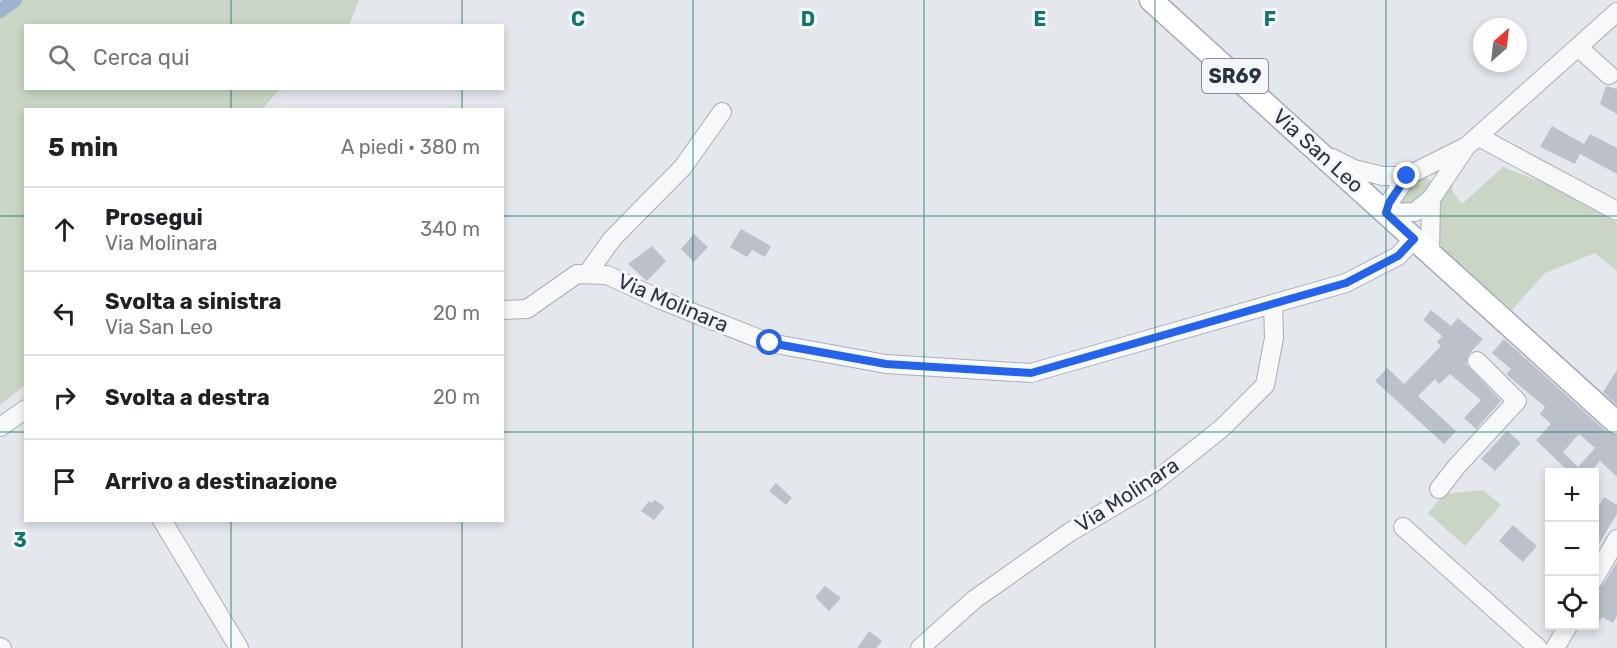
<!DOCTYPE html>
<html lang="it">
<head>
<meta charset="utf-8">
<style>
  :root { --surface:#fff; --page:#f6f6f6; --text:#202124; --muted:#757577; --line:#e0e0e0 }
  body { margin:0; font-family:Rubik,sans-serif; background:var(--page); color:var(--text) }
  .controls { position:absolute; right:18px; bottom:18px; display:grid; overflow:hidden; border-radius:0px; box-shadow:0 3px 9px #0003 }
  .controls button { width:54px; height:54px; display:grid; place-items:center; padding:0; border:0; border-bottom:2px solid var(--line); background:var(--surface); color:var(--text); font:30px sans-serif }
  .compass { position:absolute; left:1473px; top:18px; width:54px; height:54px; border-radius:50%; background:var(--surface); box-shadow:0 3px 9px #0003; rotate:28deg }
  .stop { position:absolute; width:18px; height:18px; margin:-14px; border:4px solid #2563eb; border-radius:50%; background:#fff }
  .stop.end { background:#2563eb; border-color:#fff; box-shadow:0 2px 6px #0008 }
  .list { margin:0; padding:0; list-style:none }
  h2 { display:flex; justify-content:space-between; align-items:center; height:78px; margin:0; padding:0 24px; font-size:26px }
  h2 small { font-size:20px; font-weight:400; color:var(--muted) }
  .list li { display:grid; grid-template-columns:39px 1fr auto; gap:18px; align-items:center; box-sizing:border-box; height:84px; padding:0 24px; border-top:2px solid var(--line) }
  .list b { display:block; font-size:22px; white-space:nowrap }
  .list p { margin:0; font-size:20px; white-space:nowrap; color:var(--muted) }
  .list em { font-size:20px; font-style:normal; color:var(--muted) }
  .icon { flex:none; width:33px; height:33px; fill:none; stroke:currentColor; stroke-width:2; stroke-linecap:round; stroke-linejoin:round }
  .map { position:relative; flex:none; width:1617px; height:648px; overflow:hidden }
  .search { position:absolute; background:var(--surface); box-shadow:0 3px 9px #0003; left:24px; top:24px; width:480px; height:66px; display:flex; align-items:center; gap:15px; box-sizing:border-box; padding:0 21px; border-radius:0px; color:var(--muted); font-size:22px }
  .panel { position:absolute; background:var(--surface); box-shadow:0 3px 9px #0003; left:24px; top:108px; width:480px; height:414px; border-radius:0px }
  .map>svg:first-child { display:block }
  .green { fill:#c9d6c5 }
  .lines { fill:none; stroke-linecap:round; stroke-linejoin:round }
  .canal { stroke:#9fb4cc; stroke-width:14 }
  .building { fill:#bbc0ca; fill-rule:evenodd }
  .minor-casing { stroke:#a9aeb7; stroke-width:20 }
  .major-casing { stroke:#a3abb8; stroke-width:25 }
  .minor { stroke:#f7f8fa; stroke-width:18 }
  .major { stroke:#fff; stroke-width:22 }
  .route { stroke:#2563eb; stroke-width:8 }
  .grid { fill:none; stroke:#0f766e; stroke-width:1.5; stroke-opacity:0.55 }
  .labels { text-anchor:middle; stroke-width:6; stroke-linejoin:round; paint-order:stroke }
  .shield { fill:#f4f6f9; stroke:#676e7b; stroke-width:1.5 }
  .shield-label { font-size:20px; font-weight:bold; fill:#2b3445 }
  .street-label { font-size:21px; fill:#2b3445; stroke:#f4f6f9 }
  .grid-label { font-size:20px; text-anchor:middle; font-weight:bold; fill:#0f766e; stroke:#f4f6f9; stroke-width:6; stroke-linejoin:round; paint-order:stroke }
</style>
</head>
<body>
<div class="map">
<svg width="1617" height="648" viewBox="0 0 1617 648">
  <rect width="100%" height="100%" fill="#e4e7ec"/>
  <path class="green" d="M0,0H359L349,25L26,26V88L280,89L262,109L26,110L25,385L0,405Z
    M1503,167L1552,186L1617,223V271L1595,253L1545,273L1512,310C1493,293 1446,260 1437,238C1429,220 1444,192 1454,177L1452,190L1462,204Z
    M1425,177L1434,184L1420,201L1399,207C1402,188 1408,184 1425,177Z
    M1483,490L1501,505L1465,546L1428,513L1444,494Z"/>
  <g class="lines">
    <path class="canal" d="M0,11L15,0"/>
  </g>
  <path class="building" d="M1606,86L1617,89V114L1600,104Z
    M1552,126L1584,144L1590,134L1617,148V174L1580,154L1575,164L1540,147Z
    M741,229L771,246L765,257L752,250L747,257L730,247Z
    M694,234L708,247L694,262L681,249Z
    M652,246L666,261L647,281L628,264Z
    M1431,310L1451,326L1458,318L1483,339L1469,354L1466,364L1501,401L1476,429L1464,418L1481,400L1450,374L1439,384L1435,379L1418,396L1456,431L1444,444L1375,381L1387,368L1404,384L1441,346L1437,342L1442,336L1423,320Z
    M1504,339L1608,433L1617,436V477L1600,461L1590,472H1569L1536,440L1551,424L1540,414L1545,407L1506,374L1511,369L1492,353ZM1579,434L1595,448L1578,467L1563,452Z
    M1617,370V405L1603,392Z
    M1507,431L1521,443L1495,471L1481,459Z
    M776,483L792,498L786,505L769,491Z
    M1604,497L1617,505V514L1594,552V514Z
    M655,500L665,507L654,520L641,511L649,501L652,503Z
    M1513,525L1537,546L1523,562L1499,541Z
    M1617,562V616L1613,623L1602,617L1594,630V590L1603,585Z
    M825,586L841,598L829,611L815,597Z
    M869,631L882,641L876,648H857Z"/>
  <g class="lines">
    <defs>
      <path id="minor" d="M1578,47L1609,75
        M1479,137L1617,211
        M1332,158L1354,169L1383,176H1407L1467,146L1617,12
        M1407,176L1389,203L1386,213L1415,212L1431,199
        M1430,252L1431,199L1466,147
        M587,274L612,239L683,167L722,112
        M502,310L527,309L577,274L607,275L661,300L770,343L886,364L1031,373L1346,283L1398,256L1414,239
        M0,427L26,409
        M1439,489L1457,466L1517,401L1477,361
        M162,520L239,648
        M1403,527L1538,648
        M1594,579L1617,539
        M0,647L2,648
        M920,648L975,599L1070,532L1153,483L1222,428L1265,385L1274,338L1273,305
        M1555,648L1568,626"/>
      <path id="major" d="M1151,0L1617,423"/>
    </defs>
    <use href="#minor" class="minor-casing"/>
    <use href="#major" class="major-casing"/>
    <use href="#minor" class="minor"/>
    <use href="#major" class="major"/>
  </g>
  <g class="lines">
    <path class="route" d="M770,343L886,364L1031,373L1346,283L1398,256L1414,239L1386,213L1389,203L1407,176"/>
  </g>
  <path class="grid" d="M231,0V26M462,0V26M693,0V648M924,0V648M1155,0V648M1386,0V648M231,88V110M462,88V110M0,216H26M502,216H1617M0,432H26M502,432H1617M231,520V648M462,520V648"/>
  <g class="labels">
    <rect class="shield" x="1202" y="59" width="66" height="34" rx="4.5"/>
    <g class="shield-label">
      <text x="1235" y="83">SR69</text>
    </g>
    <g class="street-label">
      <text transform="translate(1318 151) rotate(42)" y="7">Via San Leo</text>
      <text transform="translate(673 303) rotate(23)" y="7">Via Molinara</text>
      <text transform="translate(1127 495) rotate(-33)" y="7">Via Molinara</text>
    </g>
  </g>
  <g class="grid-label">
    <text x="578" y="26">C</text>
    <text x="808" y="26">D</text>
    <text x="1040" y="26">E</text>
    <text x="1270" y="26">F</text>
    <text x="20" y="547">3</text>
  </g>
</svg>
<div class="controls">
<button>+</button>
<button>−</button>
<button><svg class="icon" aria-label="locate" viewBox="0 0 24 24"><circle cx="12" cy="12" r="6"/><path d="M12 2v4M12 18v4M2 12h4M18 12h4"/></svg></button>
</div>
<svg class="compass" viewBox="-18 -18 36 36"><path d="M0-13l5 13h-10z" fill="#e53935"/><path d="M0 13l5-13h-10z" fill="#757577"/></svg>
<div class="stop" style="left:770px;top:343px"></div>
<div class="stop end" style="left:1407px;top:176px"></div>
<div class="search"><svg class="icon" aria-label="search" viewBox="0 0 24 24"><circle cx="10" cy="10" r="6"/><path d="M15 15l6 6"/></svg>Cerca qui</div>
<section class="panel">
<h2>5 min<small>A piedi · 380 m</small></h2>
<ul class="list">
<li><svg class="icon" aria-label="ahead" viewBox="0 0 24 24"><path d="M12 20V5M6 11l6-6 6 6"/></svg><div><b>Prosegui</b><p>Via Molinara</p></div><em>340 m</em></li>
<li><svg class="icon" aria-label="left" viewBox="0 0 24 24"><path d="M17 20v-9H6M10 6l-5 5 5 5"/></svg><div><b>Svolta a sinistra</b><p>Via San Leo</p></div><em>20 m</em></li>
<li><svg class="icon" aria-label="right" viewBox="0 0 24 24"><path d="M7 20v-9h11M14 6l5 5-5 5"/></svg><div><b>Svolta a destra</b></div><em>20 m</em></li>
<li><svg class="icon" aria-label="arrive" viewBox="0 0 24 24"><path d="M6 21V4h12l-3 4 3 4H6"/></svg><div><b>Arrivo a destinazione</b></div></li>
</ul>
</section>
</div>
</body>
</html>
